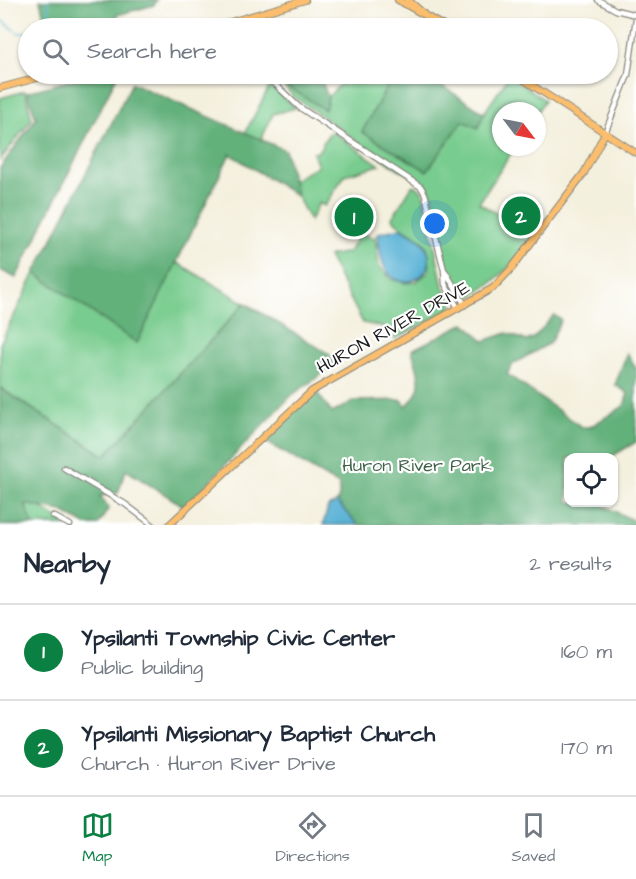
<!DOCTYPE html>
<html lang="en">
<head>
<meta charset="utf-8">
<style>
  :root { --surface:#fff; --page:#f2f2f3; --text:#1f2937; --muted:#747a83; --line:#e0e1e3; --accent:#0b8043 }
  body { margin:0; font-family:"Architects Daughter",sans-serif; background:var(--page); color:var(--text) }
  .controls { position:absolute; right:18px; bottom:18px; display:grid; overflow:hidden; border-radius:12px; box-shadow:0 2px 4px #0004 }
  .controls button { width:54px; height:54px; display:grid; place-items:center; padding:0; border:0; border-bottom:2px solid var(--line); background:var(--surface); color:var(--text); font:30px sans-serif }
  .compass { position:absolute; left:492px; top:102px; width:54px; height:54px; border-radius:50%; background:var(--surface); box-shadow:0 2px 4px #0004; rotate:122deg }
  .you { position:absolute; left:435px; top:224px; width:21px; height:21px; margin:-15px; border:4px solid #fff; border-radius:50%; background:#1a73e8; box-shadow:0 0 0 9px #1a73e833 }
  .badge { display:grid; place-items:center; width:39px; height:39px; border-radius:50%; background:var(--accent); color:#fff; font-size:20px; font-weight:700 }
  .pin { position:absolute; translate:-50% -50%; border:3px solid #fff; box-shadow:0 2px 6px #0006 }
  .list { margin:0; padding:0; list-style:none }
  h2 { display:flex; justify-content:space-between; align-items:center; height:78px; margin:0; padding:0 24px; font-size:26px }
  h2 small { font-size:20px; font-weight:400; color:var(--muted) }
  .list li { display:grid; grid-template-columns:39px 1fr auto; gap:18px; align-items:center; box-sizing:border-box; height:96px; padding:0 24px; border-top:2px solid var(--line) }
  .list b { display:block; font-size:22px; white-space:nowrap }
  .list p { margin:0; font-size:20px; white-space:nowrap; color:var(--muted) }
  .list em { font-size:20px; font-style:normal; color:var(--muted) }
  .icon { flex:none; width:33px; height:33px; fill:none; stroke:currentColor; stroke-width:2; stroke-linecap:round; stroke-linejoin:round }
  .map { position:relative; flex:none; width:636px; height:525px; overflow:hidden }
  .search { position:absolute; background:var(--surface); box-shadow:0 2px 4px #0004; left:18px; right:18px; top:18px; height:66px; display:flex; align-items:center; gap:15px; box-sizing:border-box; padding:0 21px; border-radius:33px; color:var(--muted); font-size:22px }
  .sheet { height:270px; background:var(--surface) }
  nav { display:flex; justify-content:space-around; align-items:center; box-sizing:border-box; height:84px; border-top:2px solid var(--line); background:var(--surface); font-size:16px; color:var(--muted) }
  nav a { display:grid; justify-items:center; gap:3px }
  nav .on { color:var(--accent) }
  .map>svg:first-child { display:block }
  .green { fill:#79cc8f; stroke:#4a7456; stroke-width:1.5 }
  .forest { fill:#62b07a; stroke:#3f664b; stroke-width:1.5 }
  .water { fill:#57b1d5; stroke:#3a6678; stroke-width:1.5 }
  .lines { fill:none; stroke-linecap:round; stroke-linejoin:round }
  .stream { stroke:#57b1d5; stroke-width:1.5 }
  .minor-casing { stroke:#88867d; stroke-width:7 }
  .major-casing { stroke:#88867d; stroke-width:8 }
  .minor { stroke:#fff; stroke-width:4.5 }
  .major { stroke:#fabe6e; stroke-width:6 }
  .labels { text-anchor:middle; stroke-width:4.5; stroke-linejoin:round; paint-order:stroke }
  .street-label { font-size:18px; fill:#1c1c1c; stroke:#fff }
  .park-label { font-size:18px; fill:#41624a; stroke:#fff }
</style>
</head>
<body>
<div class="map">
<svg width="636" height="525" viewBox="0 0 636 525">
  <rect width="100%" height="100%" fill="#fff"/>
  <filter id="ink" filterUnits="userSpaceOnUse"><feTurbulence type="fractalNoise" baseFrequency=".0167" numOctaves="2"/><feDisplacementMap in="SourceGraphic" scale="12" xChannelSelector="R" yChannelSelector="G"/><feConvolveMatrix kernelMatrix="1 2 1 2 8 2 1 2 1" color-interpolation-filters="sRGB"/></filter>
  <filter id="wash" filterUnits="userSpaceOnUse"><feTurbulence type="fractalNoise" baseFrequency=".008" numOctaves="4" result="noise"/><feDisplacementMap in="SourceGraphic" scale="24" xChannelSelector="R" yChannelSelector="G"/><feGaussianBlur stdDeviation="1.35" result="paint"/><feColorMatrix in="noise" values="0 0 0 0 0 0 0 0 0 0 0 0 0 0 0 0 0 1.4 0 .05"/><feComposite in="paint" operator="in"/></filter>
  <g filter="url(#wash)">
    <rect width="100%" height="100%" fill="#f4f0de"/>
    <path class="green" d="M350,74H394L362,132L463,120L478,127L484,113L509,76L545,100L537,112L501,111V147H515L479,203L533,236C512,266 499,280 467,299L464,296L447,267L433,213L436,209L432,194L425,184L392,165L293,96L279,81L325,109L328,97Z
      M270,86L296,108L273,114L261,140L245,133Z
      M25,91L32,119L0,160V98Z
      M333,132L380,165L345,175L325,206L319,203L310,221L297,196L293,180L318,166L313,153L318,152L329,133Z
      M415,185L423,192L443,286L453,304L449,310L395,339L383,327L363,323L328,256L349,252L360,232L372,238L375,237L379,266L391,279L405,283L416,282L429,271C433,230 410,241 392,218L412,186Z
      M176,262L245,303L105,456L0,388V344L35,273L137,343Z
      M1,481L67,525H0Z"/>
    <path class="forest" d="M40,0H157L154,5L117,15L121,28H51L44,18Z
      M94,74H118L16,278L0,270V168L36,118L27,92Z
      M267,74H319L328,97L325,110Z
      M394,74H424L484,113L478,128L463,121L427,171L362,132Z
      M132,83L285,150L297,196L230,154L137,343L35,273Z
      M245,303L329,354L335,365L292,395L185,507L126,470L118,493L100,496L109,508L98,525H85L61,511L25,504L33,525H0V388L105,456Z
      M554,315L561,320L550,343L513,364L507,374L582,427H590L624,406L628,393L615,385L627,353L636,368V442L611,457L568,458V502L599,503L636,522V525H357L337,502L339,496V485L263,440L316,391L332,413L354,401L402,400L406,406C427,387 418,374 412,350L465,323L484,341L507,333L527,341L535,337Z"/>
    <path class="water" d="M401,228C408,232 416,236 421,241C449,270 399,301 384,266C379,256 379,244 378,233Z
      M337,502L356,523L357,525H323L328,507Z"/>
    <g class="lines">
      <path class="stream" d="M48,0L51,23L49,28
        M0,19L18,33L28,32"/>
    </g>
  </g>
  <g filter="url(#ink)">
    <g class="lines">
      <defs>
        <path id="minor" d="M598,0L616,10L636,15
          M260,74L274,83L299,107L421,187L425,194L444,270L445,284L458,308
          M605,133L628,75L636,18
          M445,271L465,305
          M64,468L125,504L153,525
          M53,516L70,525"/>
        <path id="major" d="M398,0L447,28
          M408,0L423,13
          M210,28L305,0
          M515,74L636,153
          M0,88L52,74
          M169,525L312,391L493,288L512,268L584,173L605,133"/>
      </defs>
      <use href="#minor" class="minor-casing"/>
      <use href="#major" class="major-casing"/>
      <use href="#minor" class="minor"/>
      <use href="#major" class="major"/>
    </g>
  </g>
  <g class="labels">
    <g class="street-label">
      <text transform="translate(393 327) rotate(-29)" y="6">HURON RIVER DRIVE</text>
    </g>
    <g class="park-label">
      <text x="417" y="471">Huron River Park</text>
    </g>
  </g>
</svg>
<div class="controls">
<button><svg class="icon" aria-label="locate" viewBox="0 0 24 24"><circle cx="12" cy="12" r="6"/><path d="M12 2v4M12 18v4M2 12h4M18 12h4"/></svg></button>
</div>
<svg class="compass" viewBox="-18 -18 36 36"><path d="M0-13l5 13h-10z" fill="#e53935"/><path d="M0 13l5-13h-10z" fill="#747a83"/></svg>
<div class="you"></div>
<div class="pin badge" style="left:354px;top:217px">1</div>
<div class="pin badge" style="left:521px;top:216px">2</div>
<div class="search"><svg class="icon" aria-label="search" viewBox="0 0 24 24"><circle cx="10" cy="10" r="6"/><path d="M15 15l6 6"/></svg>Search here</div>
</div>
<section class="sheet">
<h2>Nearby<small>2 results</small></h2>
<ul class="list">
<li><span class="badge">1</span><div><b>Ypsilanti Township Civic Center</b><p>Public building</p></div><em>160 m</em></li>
<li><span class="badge">2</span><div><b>Ypsilanti Missionary Baptist Church</b><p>Church · Huron River Drive</p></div><em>170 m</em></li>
</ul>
</section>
<nav>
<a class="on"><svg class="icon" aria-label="map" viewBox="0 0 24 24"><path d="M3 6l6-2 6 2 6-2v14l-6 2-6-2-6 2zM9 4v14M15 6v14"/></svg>Map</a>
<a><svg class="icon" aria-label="directions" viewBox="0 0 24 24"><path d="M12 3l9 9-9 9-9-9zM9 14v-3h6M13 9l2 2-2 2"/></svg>Directions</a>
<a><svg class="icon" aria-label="saved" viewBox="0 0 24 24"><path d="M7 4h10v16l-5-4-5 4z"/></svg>Saved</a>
</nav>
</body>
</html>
